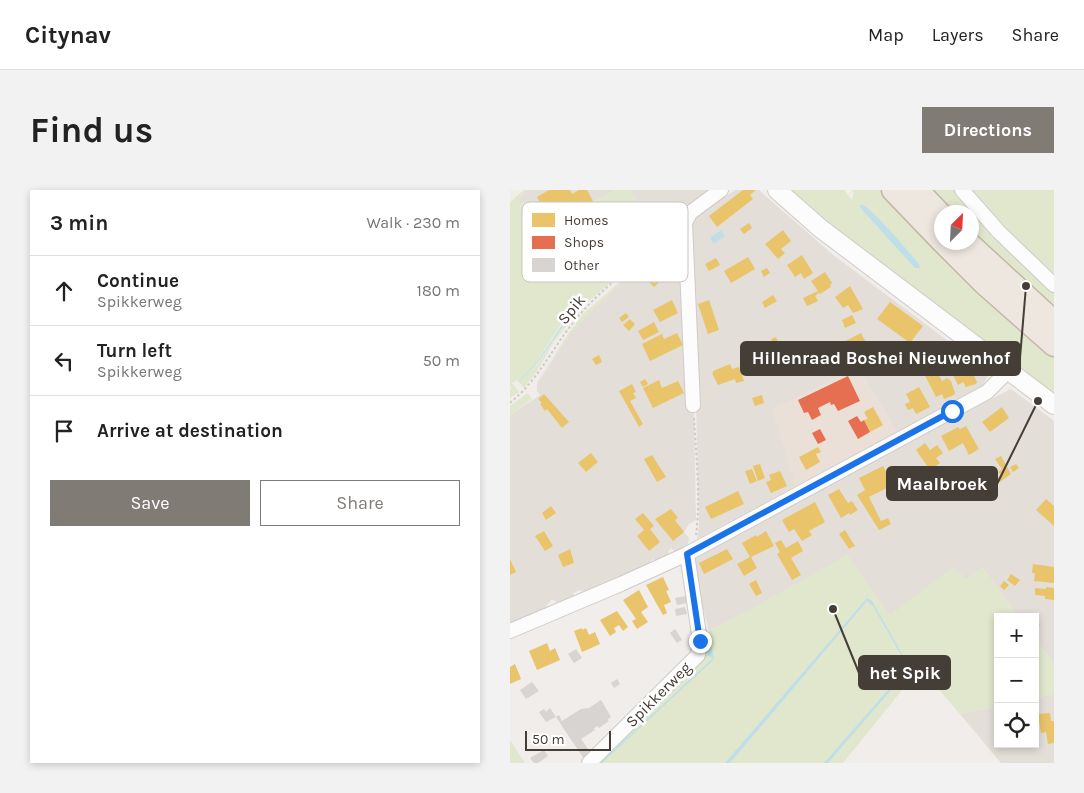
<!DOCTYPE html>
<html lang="en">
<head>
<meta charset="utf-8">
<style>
  :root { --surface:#fff; --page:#f2f2f2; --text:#222; --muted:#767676; --line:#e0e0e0; --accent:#817b76 }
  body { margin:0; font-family:Karla,sans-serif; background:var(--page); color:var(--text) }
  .controls { position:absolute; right:15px; bottom:15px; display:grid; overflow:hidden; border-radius:0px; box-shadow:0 2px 8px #0003 }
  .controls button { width:45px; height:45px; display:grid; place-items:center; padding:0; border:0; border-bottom:1px solid var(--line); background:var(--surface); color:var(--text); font:25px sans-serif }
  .compass { position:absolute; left:424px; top:15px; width:45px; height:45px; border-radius:50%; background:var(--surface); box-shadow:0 2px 8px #0003; rotate:24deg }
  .scale { position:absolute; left:15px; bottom:12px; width:86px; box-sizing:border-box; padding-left:5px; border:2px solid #453e37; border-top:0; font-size:14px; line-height:18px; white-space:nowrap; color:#453e37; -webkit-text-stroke:4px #fff; paint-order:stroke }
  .stop { position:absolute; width:15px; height:15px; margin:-11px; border:4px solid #1a73e8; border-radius:50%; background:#fff }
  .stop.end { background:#1a73e8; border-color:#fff; box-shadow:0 1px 5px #0008 }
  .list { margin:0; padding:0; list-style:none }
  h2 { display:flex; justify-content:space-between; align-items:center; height:65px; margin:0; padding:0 20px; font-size:21px }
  h2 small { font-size:16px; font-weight:400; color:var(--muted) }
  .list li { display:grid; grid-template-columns:32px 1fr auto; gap:15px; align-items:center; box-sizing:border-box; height:70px; padding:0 20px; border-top:1px solid var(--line) }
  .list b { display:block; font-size:19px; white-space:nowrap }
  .list p { margin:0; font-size:16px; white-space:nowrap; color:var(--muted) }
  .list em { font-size:16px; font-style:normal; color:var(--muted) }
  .actions { display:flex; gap:10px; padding:15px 20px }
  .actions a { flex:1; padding:11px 0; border:1px solid var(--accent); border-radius:0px; text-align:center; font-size:18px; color:var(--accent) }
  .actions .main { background:var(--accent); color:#fff }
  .icon { flex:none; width:28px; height:28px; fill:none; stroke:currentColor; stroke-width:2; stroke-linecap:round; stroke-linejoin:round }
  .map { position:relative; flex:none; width:544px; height:573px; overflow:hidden; border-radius:0px }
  header { display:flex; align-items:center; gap:30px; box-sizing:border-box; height:70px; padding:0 25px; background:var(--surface); border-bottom:1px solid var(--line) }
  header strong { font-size:24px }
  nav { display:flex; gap:28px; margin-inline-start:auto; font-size:18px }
  .intro { display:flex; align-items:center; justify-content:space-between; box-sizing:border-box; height:120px; padding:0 30px }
  h1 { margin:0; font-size:35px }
  .button { padding:12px 22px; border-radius:0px; background:var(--accent); color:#fff; font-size:18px; font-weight:700 }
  main { display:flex; gap:30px; padding:0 30px }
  aside { flex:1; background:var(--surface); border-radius:0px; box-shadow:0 2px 8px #0003 }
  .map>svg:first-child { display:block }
  .residential { fill:#e3ded8 }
  .commercial { fill:#eae0d7 }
  .green { fill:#e0e7cc; fill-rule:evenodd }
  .water { fill:#bfdee9 }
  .homes { fill:#e9c46a }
  .shops { fill:#e76f51 }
  .building { fill:#d8d4d1 }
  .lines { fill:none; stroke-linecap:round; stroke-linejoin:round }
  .minor-casing { stroke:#cecbc8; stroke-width:16 }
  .tertiary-casing { stroke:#cecbc8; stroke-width:20 }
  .trunk-casing { stroke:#c5b7a8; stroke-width:25 }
  .path { stroke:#cecbc7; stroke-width:2; stroke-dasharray:2.5 2.5; stroke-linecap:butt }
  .minor { stroke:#fdfcfc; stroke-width:14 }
  .tertiary { stroke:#fdfcfc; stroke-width:18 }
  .trunk { stroke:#ede7e0; stroke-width:22 }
  .route { stroke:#1a73e8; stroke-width:6 }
  .labels { text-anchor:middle; stroke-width:5; stroke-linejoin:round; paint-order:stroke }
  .street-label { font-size:16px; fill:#453e37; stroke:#fff }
  .key { fill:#fff; stroke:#c7c5c3; stroke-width:1 }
  .key-label { font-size:14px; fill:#453e37 }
  .leader { fill:none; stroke:#453e37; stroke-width:2 }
  .callout-dot { fill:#453e37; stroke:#fff; stroke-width:2 }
  .callout { fill:#453e37; stroke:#453e37; stroke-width:2 }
  .callout-label { font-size:18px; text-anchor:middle; font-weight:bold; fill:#fff }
</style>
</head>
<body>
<header>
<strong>Citynav</strong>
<nav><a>Map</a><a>Layers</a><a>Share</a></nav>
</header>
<div class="intro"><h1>Find us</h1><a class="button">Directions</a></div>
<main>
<aside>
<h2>3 min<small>Walk · 230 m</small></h2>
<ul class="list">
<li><svg class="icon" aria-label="ahead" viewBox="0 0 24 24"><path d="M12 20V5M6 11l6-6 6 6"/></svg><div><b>Continue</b><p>Spikkerweg</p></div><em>180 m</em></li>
<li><svg class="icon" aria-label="left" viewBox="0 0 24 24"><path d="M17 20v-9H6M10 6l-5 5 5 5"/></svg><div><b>Turn left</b><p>Spikkerweg</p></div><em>50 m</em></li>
<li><svg class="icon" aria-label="arrive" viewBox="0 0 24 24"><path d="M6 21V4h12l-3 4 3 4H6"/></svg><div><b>Arrive at destination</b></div></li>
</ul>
<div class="actions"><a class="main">Save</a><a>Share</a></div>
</aside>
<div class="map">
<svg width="544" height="573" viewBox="0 0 544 573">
  <rect width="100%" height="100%" fill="#f0edea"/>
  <path class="residential" d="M17,0H105L35,36L24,18L8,11Z
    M120,0H205L144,35Z
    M225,0H249L322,64L478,181V185L472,197L458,207L388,245L349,178L263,219L286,296L187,349L189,337L187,251L181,30Z
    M170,44L184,218L186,330L179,334L174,342L179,348L178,354L165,362L161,358L158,361L159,366L147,373L143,369L140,372L142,375L76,403L70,400L63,403L65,407L49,414L42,409L36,416L37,419L0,435V225L30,205L27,201V194L31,188L60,143L74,128L118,86Z
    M501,199L544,231V474L525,449V427H509L472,377L456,390L443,377L412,475L408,481L396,463L234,423L199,441L189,403L184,369L185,366L394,253Z
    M544,504V573H491L450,524L488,516V554H525V508Z"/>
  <path class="commercial" d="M349,177L388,245L337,269L286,296L262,219Z"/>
  <path class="green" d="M14,0H17L8,11L24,18L35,36L105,0H120L144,35L149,32L159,43L74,115L60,131L44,152L27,181L14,198L7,190L2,193L9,202L0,208V199L3,196L0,197V12ZM73,112C49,135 35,174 9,192L23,177L56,127Z
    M277,0H334L342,10L344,3L341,0H372L508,138L544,166V206L306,27ZM355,16L409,74L367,36L350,17Z
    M410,0H544V138L462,52V22H432Z
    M168,41L173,42C156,50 144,67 129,79C87,111 53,148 27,194V192L56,147L73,124Z
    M18,203L22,209L0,225V216Z
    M337,365L380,425L443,377L456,390L472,377L509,427H488V516L450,524L410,478L333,573H75L180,480L192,445L203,463L199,441L234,423Z
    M525,449L544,474V504L525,508Z
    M0,550L15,573H0Z"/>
  <path class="water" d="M351,14C362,18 399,62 409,74L410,78H405L354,22L350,17Z
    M211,40L215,46L204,54L200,48Z
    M72,111L73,112C48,136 36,170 9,192V191C35,169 47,135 72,111Z
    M357,408L362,411L400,478L318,573H314L398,477L363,416L357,411L220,573H215Z
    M197,442L199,443L204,469L197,465L194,443Z
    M202,469L203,470L200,473L92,573H90Z"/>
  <path class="homes" d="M39,0H60L62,4L69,0H77L83,11L41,33L27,7Z
    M233,0H246L240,5L243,9L207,37L199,26Z
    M239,33L242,38L234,44L230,39Z
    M273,40L281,51L271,59L275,63L268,69L255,54Z
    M161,61L171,71L144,97L129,82L147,65L152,70Z
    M292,65L303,83L294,89L291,83L285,87L277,75Z
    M238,67L245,79L221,93L214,81Z
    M206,68L210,75L199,81L195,74Z
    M257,78L260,83L254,87L251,81Z
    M315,82L322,93L320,95L321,97L310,104L309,103L305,106L308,111L297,116L293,108L308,101L301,91Z
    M340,96L353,119L343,123L338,115L333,118L325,107Z
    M263,105L267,111L255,118L252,112Z
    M162,110L168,123L150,132L143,120Z
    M199,110L209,140L198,144L188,114Z
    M380,112L413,136L400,153L367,129Z
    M116,123L119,127L112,132L109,128Z
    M342,125L346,133L335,138L332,130Z
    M120,129L125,134L119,141L113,135Z
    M144,132L149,142L133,150L128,141Z
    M167,143L173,155L140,171L132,154L152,144L154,149Z
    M351,143L359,158L332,172L324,157Z
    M266,147L269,154L264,156L261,149Z
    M89,165L92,172L86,175L82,169Z
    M422,172L432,191L437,188L441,191L445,203L444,205L434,209L432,204L426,207L411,178Z
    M220,174L222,179L229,177L234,191L226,193L225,189L208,195L202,183H203V181Z
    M459,176L465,185L464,186L467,192L466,194L456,197L453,192L448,195L443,185Z
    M135,189L138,194L133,197L130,192Z
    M149,190L152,198L168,191L174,203L143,218L133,198Z
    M122,194L126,202L123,203L126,208L120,211L133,234L129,237L109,201Z
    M409,197L420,217L406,224L403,218L398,220L395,214L400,212L396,204Z
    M34,204L59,232L52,238L37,219L35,221L30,214L32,213L28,209Z
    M252,205L254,213L245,216L242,208Z
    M363,217L373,235L360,242L354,230L358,229L354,222Z
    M492,217L499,228L480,242L472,232Z
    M456,236L469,259L459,265L453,253L439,261L431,246L448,237L450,239Z
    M415,253L420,260L427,255L433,263L426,268L430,273L420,280L406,260Z
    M308,257L311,262L306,264L310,272L296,280L289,267Z
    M81,263L88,272L76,282L68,273Z
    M142,265L156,287L147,292L134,269Z
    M491,266L501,284L487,294L484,290L491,285L488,282L492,279L485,269Z
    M250,274L255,288L248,291L243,276Z
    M506,274L509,278L503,282L500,277Z
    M373,276L383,295L359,307L371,331L378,328L381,334L369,340L347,305L355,300L349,288Z
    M242,279L247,291L240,294L235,281Z
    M270,281L277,296L261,303L256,292L261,290L259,285Z
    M329,299L338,313L342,311L348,320L340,325L339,323L331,328L318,305Z
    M228,301L234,314L201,329L195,317Z
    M536,309L544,316V336L526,320Z
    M305,312L315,332L299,341L302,345L292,351L284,339L279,342L272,330Z
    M41,316L46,323L36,330L32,323Z
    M161,319L168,328L165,330L174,342L163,351L145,329Z
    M133,323L144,336L140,339L150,352L139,361L127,346L134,340L125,329Z
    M335,340L345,356L339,359L329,344Z
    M34,341L43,356L35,361L25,346Z
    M256,341L264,356L241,367L247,378L234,386L227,374L240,367L232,353L246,345L247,347Z
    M271,350L276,358L288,351L293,361L281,368L291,385L282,390L267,364L270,362L265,353Z
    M60,359L64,373L53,377L48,365Z
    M217,359L223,369L194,384L189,373Z
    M0,369L6,382L0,385Z
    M523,374L544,377V393L524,391L525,383H522Z
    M501,384L510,390L505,396L497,390Z
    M153,387L159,400L156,401L161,412L154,415L157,423L153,425L136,395Z
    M246,390L252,403L246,406L239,394Z
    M494,391L499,395L494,400L490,396Z
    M536,397L544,398V410L535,409V406L525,405V398L536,399Z
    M129,400L138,417L131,422L138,432L127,439L122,431L126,429L113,410Z
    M107,421L118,437L113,441L109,435L104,438L106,442L100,446L90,430Z
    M525,430L530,435L525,440Z
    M72,438V440L76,438L79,445L85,442L90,454L72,462L64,441Z
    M37,453L40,461L45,458L50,470L27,480L19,461Z
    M5,474L11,489L0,494V477Z
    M540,523L541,531H544V553L538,554L536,542L531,543L528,524Z"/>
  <path class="shops" d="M338,186L350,211L328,221L324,214L321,215L320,212L308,218L311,225L302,230L298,222L294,223L288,210Z
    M347,226L351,232L354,230L360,242L348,249L338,231Z
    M310,239L316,250L308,254L302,243Z"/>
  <path class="building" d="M176,406L177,413L167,415L165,408Z
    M175,417L177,424L166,426L165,419Z
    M165,439L172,450L167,453L160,443Z
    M66,459L72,468L64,473L58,464Z
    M107,489L110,494L104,498L101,493Z
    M22,492L29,501L16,509L10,500Z
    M91,510L101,527L97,530L99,531L89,538L88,536L84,538L85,540L71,549L81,563L74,569L46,527L36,532L29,522L34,519L36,522L40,518L46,527L49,525L52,531L71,519L79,518Z
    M34,560L38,566L28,573H24L20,568Z"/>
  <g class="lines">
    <defs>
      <path id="minor" d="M452,0L489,42L544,95
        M183,215L175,33L180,23L211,0
        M0,441L111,394L177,364L477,202L499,180
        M79,573L188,465L190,451L177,364"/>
      <path id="tertiary" d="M267,0L310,38L544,215"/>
      <path id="trunk" d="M383,0L432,51
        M407,0L432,26
        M433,52L475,94L544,155
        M457,52L544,132"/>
    </defs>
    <use href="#minor" class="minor-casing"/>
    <use href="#tertiary" class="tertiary-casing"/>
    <use href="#trunk" class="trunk-casing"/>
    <path class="path" d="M0,213C30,188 42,158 66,129C93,96 131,70 163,43
      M184,228C186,266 191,307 186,345"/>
    <use href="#minor" class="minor"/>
    <use href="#tertiary" class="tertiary"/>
    <use href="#trunk" class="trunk"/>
  </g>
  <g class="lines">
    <path class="route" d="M190,451L177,364L442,221"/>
  </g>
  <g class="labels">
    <g class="street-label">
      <text transform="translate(61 119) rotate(-50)" y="6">Spik</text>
      <text transform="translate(148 504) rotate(-45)" y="6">Spikkerweg</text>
    </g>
  </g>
  <rect x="12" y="12" width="166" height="80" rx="8" class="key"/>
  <rect x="22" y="23" width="23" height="14" fill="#e9c46a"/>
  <rect x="22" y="46" width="23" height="13" fill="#e76f51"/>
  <rect x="22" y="68" width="23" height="14" fill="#d8d4d1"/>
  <g class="key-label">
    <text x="54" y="35">Homes</text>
    <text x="54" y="57">Shops</text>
    <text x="54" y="80">Other</text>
  </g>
  <path class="leader" d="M516 96L510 168M528 211L487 294M323 419L349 483"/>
  <g class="callout-dot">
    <circle cx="516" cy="96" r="5"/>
    <circle cx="528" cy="211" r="5"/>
    <circle cx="323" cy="419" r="5"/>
  </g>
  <g class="callout">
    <rect x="231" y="152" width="279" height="33" rx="5"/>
    <rect x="377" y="277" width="110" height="33" rx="5"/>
    <rect x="349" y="466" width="91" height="33" rx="5"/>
  </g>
  <g class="callout-label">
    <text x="371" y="174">Hillenraad Boshei Nieuwenhof</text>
    <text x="432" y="300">Maalbroek</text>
    <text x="395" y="489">het Spik</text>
  </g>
</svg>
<div class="controls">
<button>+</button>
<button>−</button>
<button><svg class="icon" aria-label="locate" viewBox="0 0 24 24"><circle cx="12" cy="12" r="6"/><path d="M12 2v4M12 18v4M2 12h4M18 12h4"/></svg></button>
</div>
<svg class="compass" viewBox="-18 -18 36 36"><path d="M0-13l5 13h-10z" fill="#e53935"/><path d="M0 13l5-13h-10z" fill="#767676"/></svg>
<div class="scale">50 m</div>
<div class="stop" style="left:442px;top:221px"></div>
<div class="stop end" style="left:190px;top:451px"></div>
</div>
</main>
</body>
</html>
